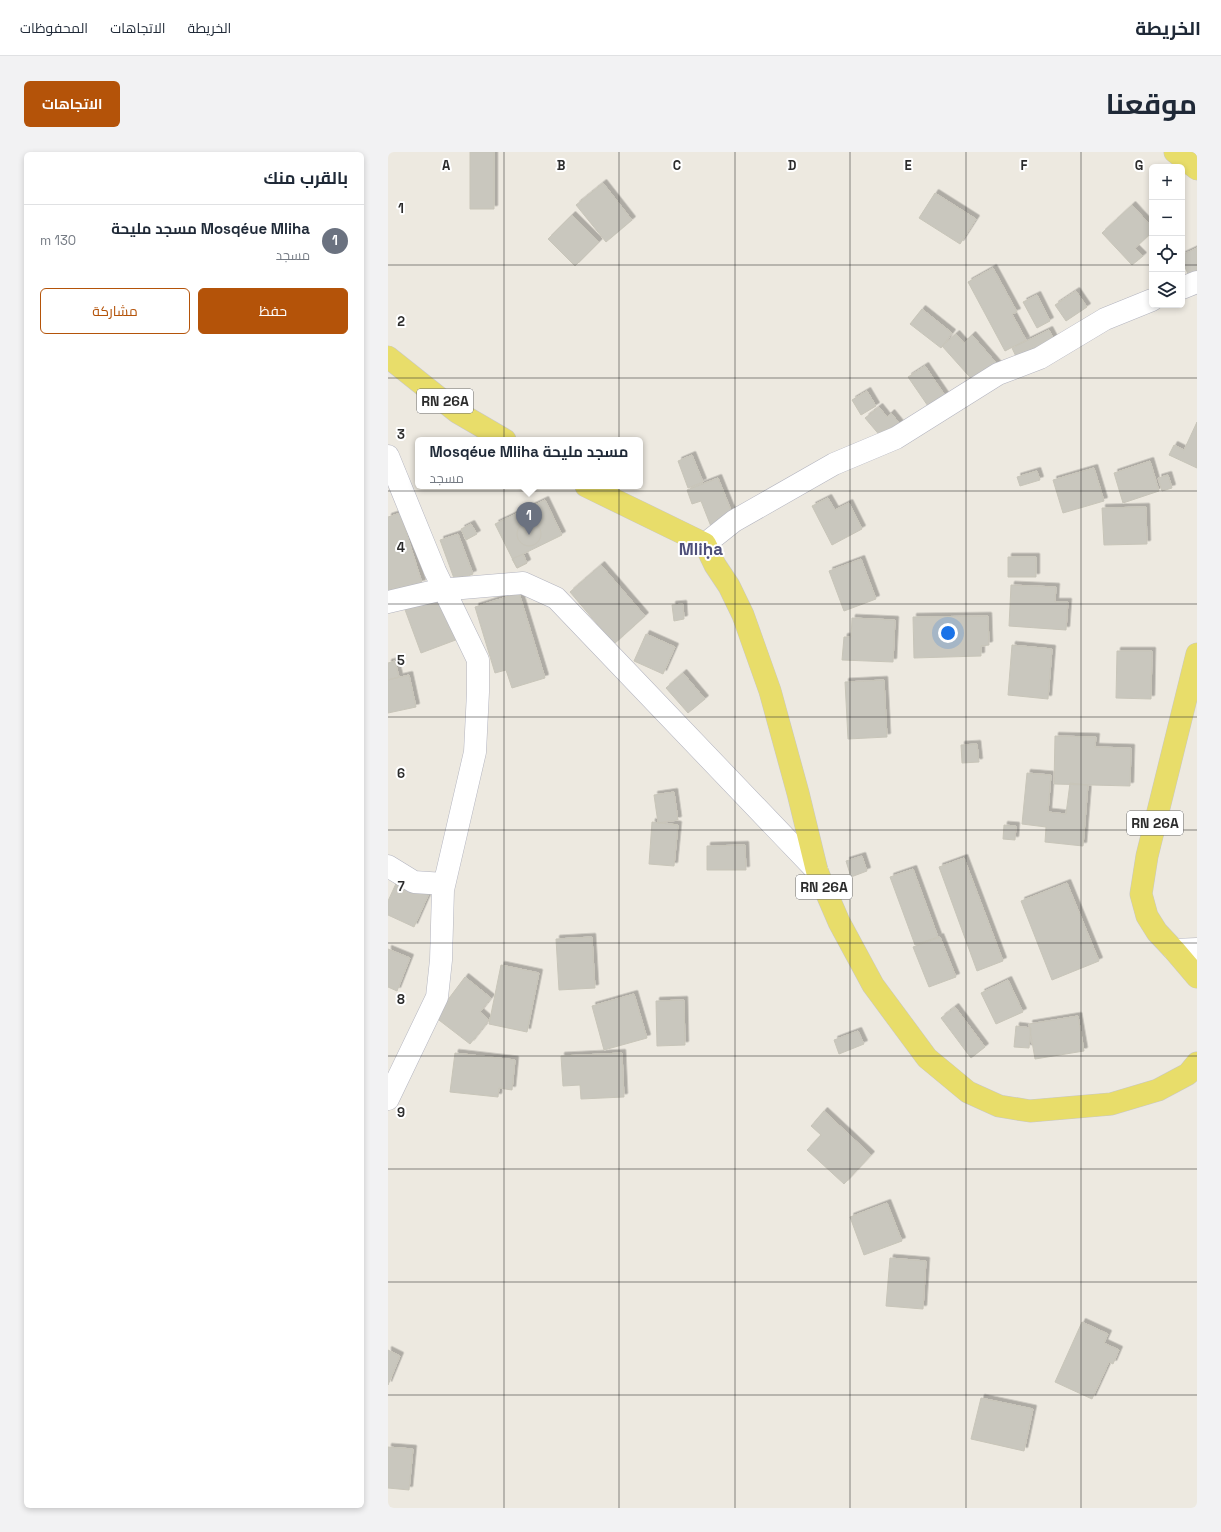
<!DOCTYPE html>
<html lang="ar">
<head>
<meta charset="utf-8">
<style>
  :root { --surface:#fff; --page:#f2f2f3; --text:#1f2937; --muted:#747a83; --line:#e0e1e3; --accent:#b45309 }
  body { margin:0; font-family:"Space Grotesk",Cairo,sans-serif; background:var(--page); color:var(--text); direction:rtl }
  .controls { position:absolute; right:12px; top:12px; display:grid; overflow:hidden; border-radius:6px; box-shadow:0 2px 6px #0003 }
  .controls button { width:36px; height:36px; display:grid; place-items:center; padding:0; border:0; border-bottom:1px solid var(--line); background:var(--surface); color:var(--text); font:20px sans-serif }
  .you { position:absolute; left:560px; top:481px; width:14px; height:14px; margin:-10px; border:3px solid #fff; border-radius:50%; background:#1a73e8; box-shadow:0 0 0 6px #1a73e833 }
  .badge { display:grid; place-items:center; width:26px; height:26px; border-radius:50%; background:var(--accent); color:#fff; font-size:13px; font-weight:700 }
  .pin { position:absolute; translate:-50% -33px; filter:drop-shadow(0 1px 2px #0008) }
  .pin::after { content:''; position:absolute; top:21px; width:14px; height:12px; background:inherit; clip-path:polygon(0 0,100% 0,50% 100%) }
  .popup { position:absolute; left:27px; top:285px; width:228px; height:52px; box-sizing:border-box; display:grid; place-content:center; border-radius:6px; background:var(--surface); filter:drop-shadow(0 1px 3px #0005); font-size:13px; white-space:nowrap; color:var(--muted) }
  .popup b { font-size:15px; color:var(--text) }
  .popup::after { content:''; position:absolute; left:50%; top:100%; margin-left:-8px; border:8px solid transparent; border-top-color:var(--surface) }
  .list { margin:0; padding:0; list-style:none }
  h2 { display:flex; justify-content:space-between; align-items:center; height:52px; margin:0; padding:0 16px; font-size:17px }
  h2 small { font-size:13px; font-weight:400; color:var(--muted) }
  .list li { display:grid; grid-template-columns:26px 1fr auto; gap:12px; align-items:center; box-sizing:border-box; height:72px; padding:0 16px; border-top:1px solid var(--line) }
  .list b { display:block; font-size:15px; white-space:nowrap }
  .list p { margin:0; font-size:13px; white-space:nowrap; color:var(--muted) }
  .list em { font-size:13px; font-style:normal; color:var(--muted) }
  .actions { display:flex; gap:8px; padding:12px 16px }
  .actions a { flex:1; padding:9px 0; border:1px solid var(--accent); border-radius:6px; text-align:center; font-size:14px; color:var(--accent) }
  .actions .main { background:var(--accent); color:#fff }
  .icon { flex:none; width:22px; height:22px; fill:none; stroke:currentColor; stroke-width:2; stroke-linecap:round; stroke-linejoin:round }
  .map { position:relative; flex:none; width:809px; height:1356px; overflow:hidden; direction:ltr; border-radius:6px }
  header { display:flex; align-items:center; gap:24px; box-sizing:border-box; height:56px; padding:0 20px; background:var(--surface); border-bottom:1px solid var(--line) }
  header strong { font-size:19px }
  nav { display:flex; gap:22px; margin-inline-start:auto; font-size:14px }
  .intro { display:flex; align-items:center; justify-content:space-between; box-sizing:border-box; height:96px; padding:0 24px }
  h1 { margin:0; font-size:28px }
  .button { padding:10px 18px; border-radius:6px; background:var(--accent); color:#fff; font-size:14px; font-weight:700 }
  main { display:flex; gap:24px; padding:0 24px }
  aside { flex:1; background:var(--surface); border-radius:6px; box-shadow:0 2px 6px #0003 }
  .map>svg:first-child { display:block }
  .building { fill:#c9c7be; stroke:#c8c5b9; filter:url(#shadow) }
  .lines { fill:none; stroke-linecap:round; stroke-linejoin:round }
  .minor-casing { stroke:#b3b4bf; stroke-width:23 }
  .major-casing { stroke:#c8c8c8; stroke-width:23 }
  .minor { stroke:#fff; stroke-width:22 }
  .major { stroke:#e8dd6a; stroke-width:22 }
  .grid { fill:none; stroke:#2c2c2c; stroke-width:1; stroke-opacity:0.55 }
  .labels { text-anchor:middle; stroke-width:4; stroke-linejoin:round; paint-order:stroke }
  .shield { fill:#fff; stroke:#6b6b6b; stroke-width:1 }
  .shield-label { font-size:14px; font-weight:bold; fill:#2c2c2c }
  .quarter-label { font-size:17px; font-weight:bold; fill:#4f507a; stroke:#fff }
  .grid-label { font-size:13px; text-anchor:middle; font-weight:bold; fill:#2c2c2c; stroke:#fff; stroke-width:4; stroke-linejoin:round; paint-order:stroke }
</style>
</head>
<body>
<header>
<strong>الخريطة</strong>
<nav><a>الخريطة</a><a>الاتجاهات</a><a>المحفوظات</a></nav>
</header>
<div class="intro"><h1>موقعنا</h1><a class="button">الاتجاهات</a></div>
<main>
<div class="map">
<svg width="809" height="1356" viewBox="0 0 809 1356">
  <defs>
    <filter id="shadow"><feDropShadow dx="3.5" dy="-3.5" stdDeviation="0" flood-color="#0004"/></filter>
  </defs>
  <rect width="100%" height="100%" fill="#ede9e0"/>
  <path class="building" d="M82,0H106V57H82Z
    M215,31L244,68L218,90L188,53Z
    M547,41L588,67L572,92L531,66Z
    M744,53L764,75V84L762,82L747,96L755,104L744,113L714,81Z
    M184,63L211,90L187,114L160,87Z
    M809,96V120L801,124L794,109V103Z
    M605,116L629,160L624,162L638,188L617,199L580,130Z
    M688,139L699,155L678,169L667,153Z
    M649,143L662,169L649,176L635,150Z
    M534,157L564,181L553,196L522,172Z
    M661,178L670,195L632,213L624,196Z
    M568,182L576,191L584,183L610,213L588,232L554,194Z
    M537,214L558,245L542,257L520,225Z
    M479,239L488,254L473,263L464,248Z
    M491,255L499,265L503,261L512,272L494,286L477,266Z
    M809,270V316L781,303L786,293L796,298Z
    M304,303L315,330L300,336L290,309Z
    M762,309L771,339L735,351L726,321Z
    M706,316L716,349L675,361L665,328Z
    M649,319L652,328L632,334L629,325Z
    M780,323L784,336L774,339L770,326Z
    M330,326L347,368L324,377L313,349L304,352L299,338Z
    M440,346L447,358L461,351L474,377L444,393L424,354Z
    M157,348L174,383L135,402L139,411L129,416L107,372Z
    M758,355L759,392L716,393L714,356Z
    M12,361L34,431L0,441V365Z
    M129 382a12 12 0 1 1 24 0a12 12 0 1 1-24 0Z
    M83,372L89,382L78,388L73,377Z
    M70,382L85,422L67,429L52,388Z
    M135,402L139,411L129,416L124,407Z
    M620,405H648V425H620Z
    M473,407L488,447L456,459L441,419Z
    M213,413L257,464L226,492L182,440Z
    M623,433L668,435L667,450H680L678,478L621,474Z
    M55,440L73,486L33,501L16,455Z
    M131,441L157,526L124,536L118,518L107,521L87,455Z
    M295,452L296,467L286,469L284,453Z
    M600,464L601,493L593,494V504L526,506L525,465Z
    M464,466L507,468L505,510L454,508L456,485H463Z
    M258,482L287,495L275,522L246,509Z
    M624,493L664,497L660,547L620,543Z
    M729,499H764L763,547L728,546Z
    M7,509L11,525L0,528V511Z
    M295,521L317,547L300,561L278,536Z
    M21,523L28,555L0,561V528Z
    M496,528L499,585L460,587L457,530Z
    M667,584L708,585L707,595L743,596L742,634L666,632Z
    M589,592L591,610L574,611L573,593Z
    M639,621L663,623L660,660L678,662L682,631L700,633L695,694L657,690L658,675L634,672Z
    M286,640L290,668L270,671L266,643Z
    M264,670L290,673L286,714L261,712Z
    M616,673L628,674L627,688L615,687Z
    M357,693L358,718H319V694Z
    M474,704L479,719L463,725L458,709Z
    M576,706L615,809L589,819L551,715Z
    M525,717L550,785L527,793L502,725Z
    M11,725L42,739L26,775L0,763V749Z
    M679,731L711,809L664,828L633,749Z
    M204,785L207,836L171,838L168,787Z
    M552,785L568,825L541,835L525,795Z
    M0,797L22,806L9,839L0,835Z
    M113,813L151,821L139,880L101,872Z
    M77,825L103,846L92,860L101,868L82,892L47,865Z
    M620,828L635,860L608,872L593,841Z
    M246,842L259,886L216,898L204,854Z
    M296,848L297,893L269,894L268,849Z
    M567,855L597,895L583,906L553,866Z
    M690,864L696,899L647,907L641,872Z
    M628,874L643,876L641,896L626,895Z
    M470,879L476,892L451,902L446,888Z
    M67,901L127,908L124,938L111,936L110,945L62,940Z
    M234,901L236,945L193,947L192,933L175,934L173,904Z
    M436,959L483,1003L456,1032L419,998L433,983L423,974Z
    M499,1051L514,1089L476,1103L462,1065Z
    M502,1106L538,1109L535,1157L498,1154Z
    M694,1170L720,1182L716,1191L731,1198L725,1212L721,1210L704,1247L667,1230Z
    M0,1198L12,1204L0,1233Z
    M593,1246L645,1257L636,1299L583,1287Z
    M0,1295L25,1297L21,1338L0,1336Z"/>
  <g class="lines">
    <defs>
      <path id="minor" d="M794,136L809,130
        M0,304L47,419L90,508V540L87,600L55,738L53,808L49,845L0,947
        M317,392L346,369L446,312L508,286L610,222L652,206L717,167L764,148
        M0,450L51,438L135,431L168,446L429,719
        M0,714L26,730L56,732
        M786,798L809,797"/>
      <path id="major" d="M787,0L809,17
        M0,205L69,260L117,288
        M198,334L317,392L327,413L341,434L355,463L382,539L410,641L429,719L451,770L485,833L539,906L580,940L611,954L642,959L723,952L770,938L800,922L809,911
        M809,502L759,704L753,742L759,764L769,780L786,798L809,825"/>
    </defs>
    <use href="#minor" class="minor-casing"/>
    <use href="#major" class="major-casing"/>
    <use href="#minor" class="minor"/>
    <use href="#major" class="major"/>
  </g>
  <path class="grid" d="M116,0V1356M231,0V1356M347,0V1356M462,0V1356M578,0V1356M693,0V1356M0,113H764M794,113H809M0,226H809M0,339H809M0,452H809M0,565H809M0,678H809M0,791H809M0,904H809M0,1017H809M0,1130H809M0,1243H809"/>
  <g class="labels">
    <g class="shield">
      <rect x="29" y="237" width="56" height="24" rx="3"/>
      <rect x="739" y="659" width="56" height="24" rx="3"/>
      <rect x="408" y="723" width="56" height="24" rx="3"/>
    </g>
    <g class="shield-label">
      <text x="57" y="254">RN 26A</text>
      <text x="767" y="676">RN 26A</text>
      <text x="436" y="740">RN 26A</text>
    </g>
    <g class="quarter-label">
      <text x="313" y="403">Mliḥa</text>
    </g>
  </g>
  <g class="grid-label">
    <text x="58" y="18">A</text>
    <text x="173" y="18">B</text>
    <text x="289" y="18">C</text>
    <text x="404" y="18">D</text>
    <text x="520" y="18">E</text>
    <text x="636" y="18">F</text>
    <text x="751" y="18">G</text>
    <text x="13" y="61">1</text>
    <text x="13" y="174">2</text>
    <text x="13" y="287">3</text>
    <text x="13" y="400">4</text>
    <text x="13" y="513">5</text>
    <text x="13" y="626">6</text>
    <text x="13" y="739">7</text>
    <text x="13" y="852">8</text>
    <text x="13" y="965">9</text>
  </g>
</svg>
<div class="controls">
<button>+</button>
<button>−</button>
<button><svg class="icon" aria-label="locate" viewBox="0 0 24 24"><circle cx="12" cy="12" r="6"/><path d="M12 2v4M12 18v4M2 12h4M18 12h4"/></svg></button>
<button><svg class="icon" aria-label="layers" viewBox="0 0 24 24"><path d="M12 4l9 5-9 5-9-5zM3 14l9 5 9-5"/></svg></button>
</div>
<div class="you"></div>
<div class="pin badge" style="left:141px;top:383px;background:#6b7280">1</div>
<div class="popup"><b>Mosqéue Mliha مسجد مليحة</b>مسجد</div>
</div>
<aside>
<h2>بالقرب منك<small></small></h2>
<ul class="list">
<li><span class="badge" style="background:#6b7280">1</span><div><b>Mosqéue Mliha مسجد مليحة</b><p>مسجد</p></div><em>130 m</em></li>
</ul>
<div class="actions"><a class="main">حفظ</a><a>مشاركة</a></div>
</aside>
</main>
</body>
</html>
